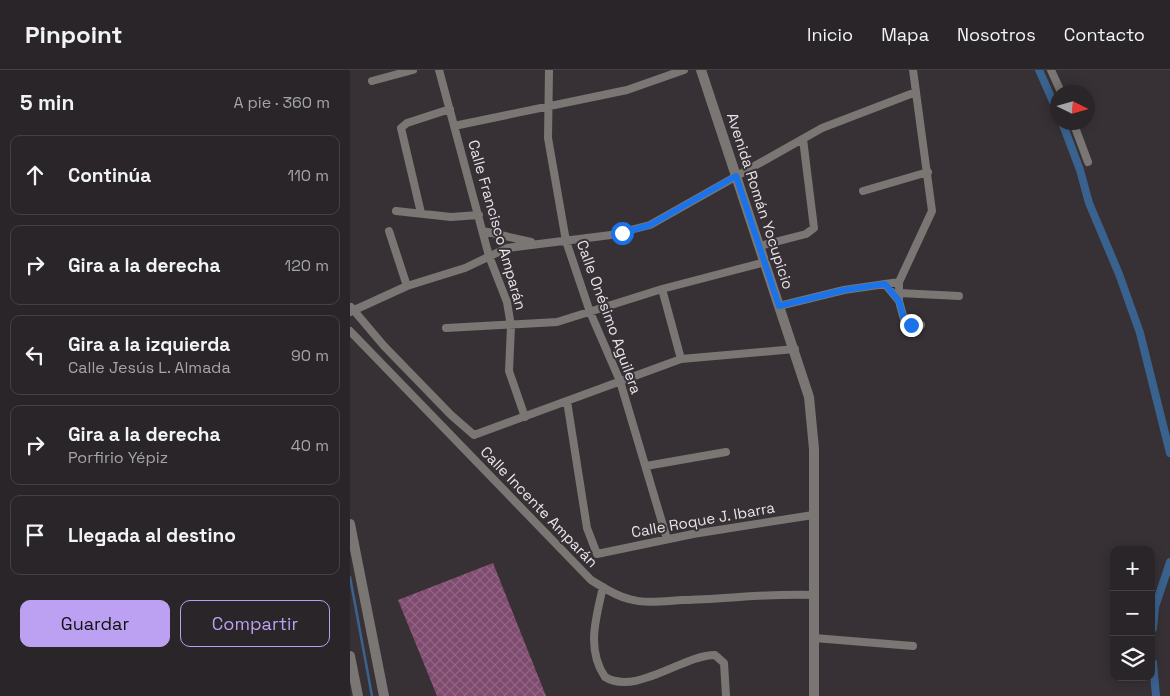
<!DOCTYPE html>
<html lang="es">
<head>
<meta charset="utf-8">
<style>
  :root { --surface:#292528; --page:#353134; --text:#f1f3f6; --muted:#a5a5a8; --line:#454245; --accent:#bca0f2 }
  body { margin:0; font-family:"Space Grotesk",sans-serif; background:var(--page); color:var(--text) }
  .controls { position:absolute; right:15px; bottom:15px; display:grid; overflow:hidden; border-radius:10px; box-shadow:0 2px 12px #0003 }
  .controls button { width:45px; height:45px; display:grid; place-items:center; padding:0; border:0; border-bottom:1px solid var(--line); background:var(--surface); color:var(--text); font:25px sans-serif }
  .compass { position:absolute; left:700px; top:15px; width:45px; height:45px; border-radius:50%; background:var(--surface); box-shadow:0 2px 12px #0003; rotate:95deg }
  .stop { position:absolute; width:15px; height:15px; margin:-11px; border:4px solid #1a73e8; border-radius:50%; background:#fff }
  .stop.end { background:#1a73e8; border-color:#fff; box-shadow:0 1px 5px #0008 }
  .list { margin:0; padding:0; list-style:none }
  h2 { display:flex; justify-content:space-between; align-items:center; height:65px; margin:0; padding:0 20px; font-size:21px }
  h2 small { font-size:16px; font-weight:400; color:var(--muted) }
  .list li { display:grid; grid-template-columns:32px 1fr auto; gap:15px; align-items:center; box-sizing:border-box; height:80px; margin:0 10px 10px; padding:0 10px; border:1px solid var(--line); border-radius:10px }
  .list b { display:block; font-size:19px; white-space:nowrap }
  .list p { margin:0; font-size:16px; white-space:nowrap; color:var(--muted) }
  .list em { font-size:16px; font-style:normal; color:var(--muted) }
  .actions { display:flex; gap:10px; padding:15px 20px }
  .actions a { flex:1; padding:11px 0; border:1px solid var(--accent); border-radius:10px; text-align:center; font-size:18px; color:var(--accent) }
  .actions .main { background:var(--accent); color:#111 }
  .icon { flex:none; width:28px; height:28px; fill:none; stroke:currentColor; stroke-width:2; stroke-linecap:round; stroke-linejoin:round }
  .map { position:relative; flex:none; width:820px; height:626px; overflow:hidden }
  header { display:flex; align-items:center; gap:30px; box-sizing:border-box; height:70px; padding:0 25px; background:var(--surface); border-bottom:1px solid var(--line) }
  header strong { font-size:24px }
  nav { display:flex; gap:28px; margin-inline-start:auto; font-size:18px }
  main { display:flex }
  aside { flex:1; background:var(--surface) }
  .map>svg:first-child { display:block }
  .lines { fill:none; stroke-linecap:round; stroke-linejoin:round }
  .stream { stroke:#3a628e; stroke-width:2.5 }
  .canal { stroke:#3a628e; stroke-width:8 }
  .building { fill:url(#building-cross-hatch) }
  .minor { stroke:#797673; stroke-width:8 }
  .tertiary { stroke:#797673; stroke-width:10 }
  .route { stroke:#1a73e8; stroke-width:6 }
  .labels { text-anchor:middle; stroke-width:4; stroke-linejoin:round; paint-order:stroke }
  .street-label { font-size:15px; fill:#e8e4e8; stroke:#373136 }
</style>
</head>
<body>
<header>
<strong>Pinpoint</strong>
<nav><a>Inicio</a><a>Mapa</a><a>Nosotros</a><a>Contacto</a></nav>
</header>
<main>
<aside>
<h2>5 min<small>A pie · 360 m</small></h2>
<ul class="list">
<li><svg class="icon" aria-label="ahead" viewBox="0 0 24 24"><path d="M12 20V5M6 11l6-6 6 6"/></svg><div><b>Continúa</b></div><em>110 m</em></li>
<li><svg class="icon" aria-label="right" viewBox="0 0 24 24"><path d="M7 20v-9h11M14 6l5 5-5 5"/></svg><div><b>Gira a la derecha</b></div><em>120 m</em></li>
<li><svg class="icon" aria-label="left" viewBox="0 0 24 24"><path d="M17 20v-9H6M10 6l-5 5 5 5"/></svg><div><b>Gira a la izquierda</b><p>Calle Jesús L. Almada</p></div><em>90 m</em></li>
<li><svg class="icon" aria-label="right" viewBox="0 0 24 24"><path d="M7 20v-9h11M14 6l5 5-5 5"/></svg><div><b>Gira a la derecha</b><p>Porfirio Yépiz</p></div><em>40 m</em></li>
<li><svg class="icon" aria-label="arrive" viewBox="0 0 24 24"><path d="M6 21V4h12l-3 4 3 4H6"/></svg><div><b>Llegada al destino</b></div></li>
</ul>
<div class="actions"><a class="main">Guardar</a><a>Compartir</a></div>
</aside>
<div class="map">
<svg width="820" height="626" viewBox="0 0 820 626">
  <defs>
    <pattern id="building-cross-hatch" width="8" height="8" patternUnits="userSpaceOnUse" patternTransform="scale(1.25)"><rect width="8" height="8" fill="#7f4b6e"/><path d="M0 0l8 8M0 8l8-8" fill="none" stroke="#916583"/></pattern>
  </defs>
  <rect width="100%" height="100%" fill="#373136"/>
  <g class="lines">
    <path class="stream" d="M0,507L22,626"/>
    <path class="canal" d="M689,0L708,43
      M712,52L730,100L739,133L769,204L790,263L820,383
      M803,558L805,537L820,492
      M803,593L806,626"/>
  </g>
  <path class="building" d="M143,493L196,626H87L48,530Z"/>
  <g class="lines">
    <path class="minor" d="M89,0L139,186L157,232L161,256L159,301L175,347
      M199,0L198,68L216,171L240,242L270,311L317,469
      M563,0L582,141L549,212V231L555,253L571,255
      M701,0L711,22
      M22,11L63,0
      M723,52L738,92
      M104,56L277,20L334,0
      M513,121L578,102
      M46,141L101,147L129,145
      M71,143L51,58L57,53L100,39
      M39,161L57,216
      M133,161L181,172
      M410,176L456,164L464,158L453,69
      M535,214L549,231
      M312,219L331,289
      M549,223L609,226
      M429,236L494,220L549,212
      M1,237L34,276L101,345L124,365L331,289L445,279
      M0,242L57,216L115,198L157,178L261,165L300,155L472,58L566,22
      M96,258L207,252L312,219L415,192
      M0,261L241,510C253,517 265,526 279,529C296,534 315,531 333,530C376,529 420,523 464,525
      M217,331L237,458L247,484L343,464L463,445
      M296,396L376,382
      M253,517C246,548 236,579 255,607C286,626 333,585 365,585L374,593L376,626
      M464,568L563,576"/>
    <path class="tertiary" d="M351,0L459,327L464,379V626
      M0,454L34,626
      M0,586L8,626"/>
  </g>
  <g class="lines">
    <path class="route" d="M272,163L300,155L386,106L429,236L494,220L535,214L549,231L555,253L561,255"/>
  </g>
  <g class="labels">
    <g class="street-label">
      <text transform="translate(410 131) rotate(72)" y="5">Avenida Román Yocupicio</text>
      <text transform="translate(147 155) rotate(74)" y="5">Calle Francisco Amparán</text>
      <text transform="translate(259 247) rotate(70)" y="5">Calle Onésimo Aguilera</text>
      <text transform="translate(189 437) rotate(46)" y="5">Calle Incente Amparán</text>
      <text transform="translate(353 450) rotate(-10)" y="5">Calle Roque J. Ibarra</text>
    </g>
  </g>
</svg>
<div class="controls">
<button>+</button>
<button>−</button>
<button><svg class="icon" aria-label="layers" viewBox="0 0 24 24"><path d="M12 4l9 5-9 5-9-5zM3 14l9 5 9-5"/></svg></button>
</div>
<svg class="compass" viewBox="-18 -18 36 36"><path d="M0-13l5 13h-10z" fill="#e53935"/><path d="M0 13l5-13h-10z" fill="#a5a5a8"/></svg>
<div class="stop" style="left:272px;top:163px"></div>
<div class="stop end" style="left:561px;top:255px"></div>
</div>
</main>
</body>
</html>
